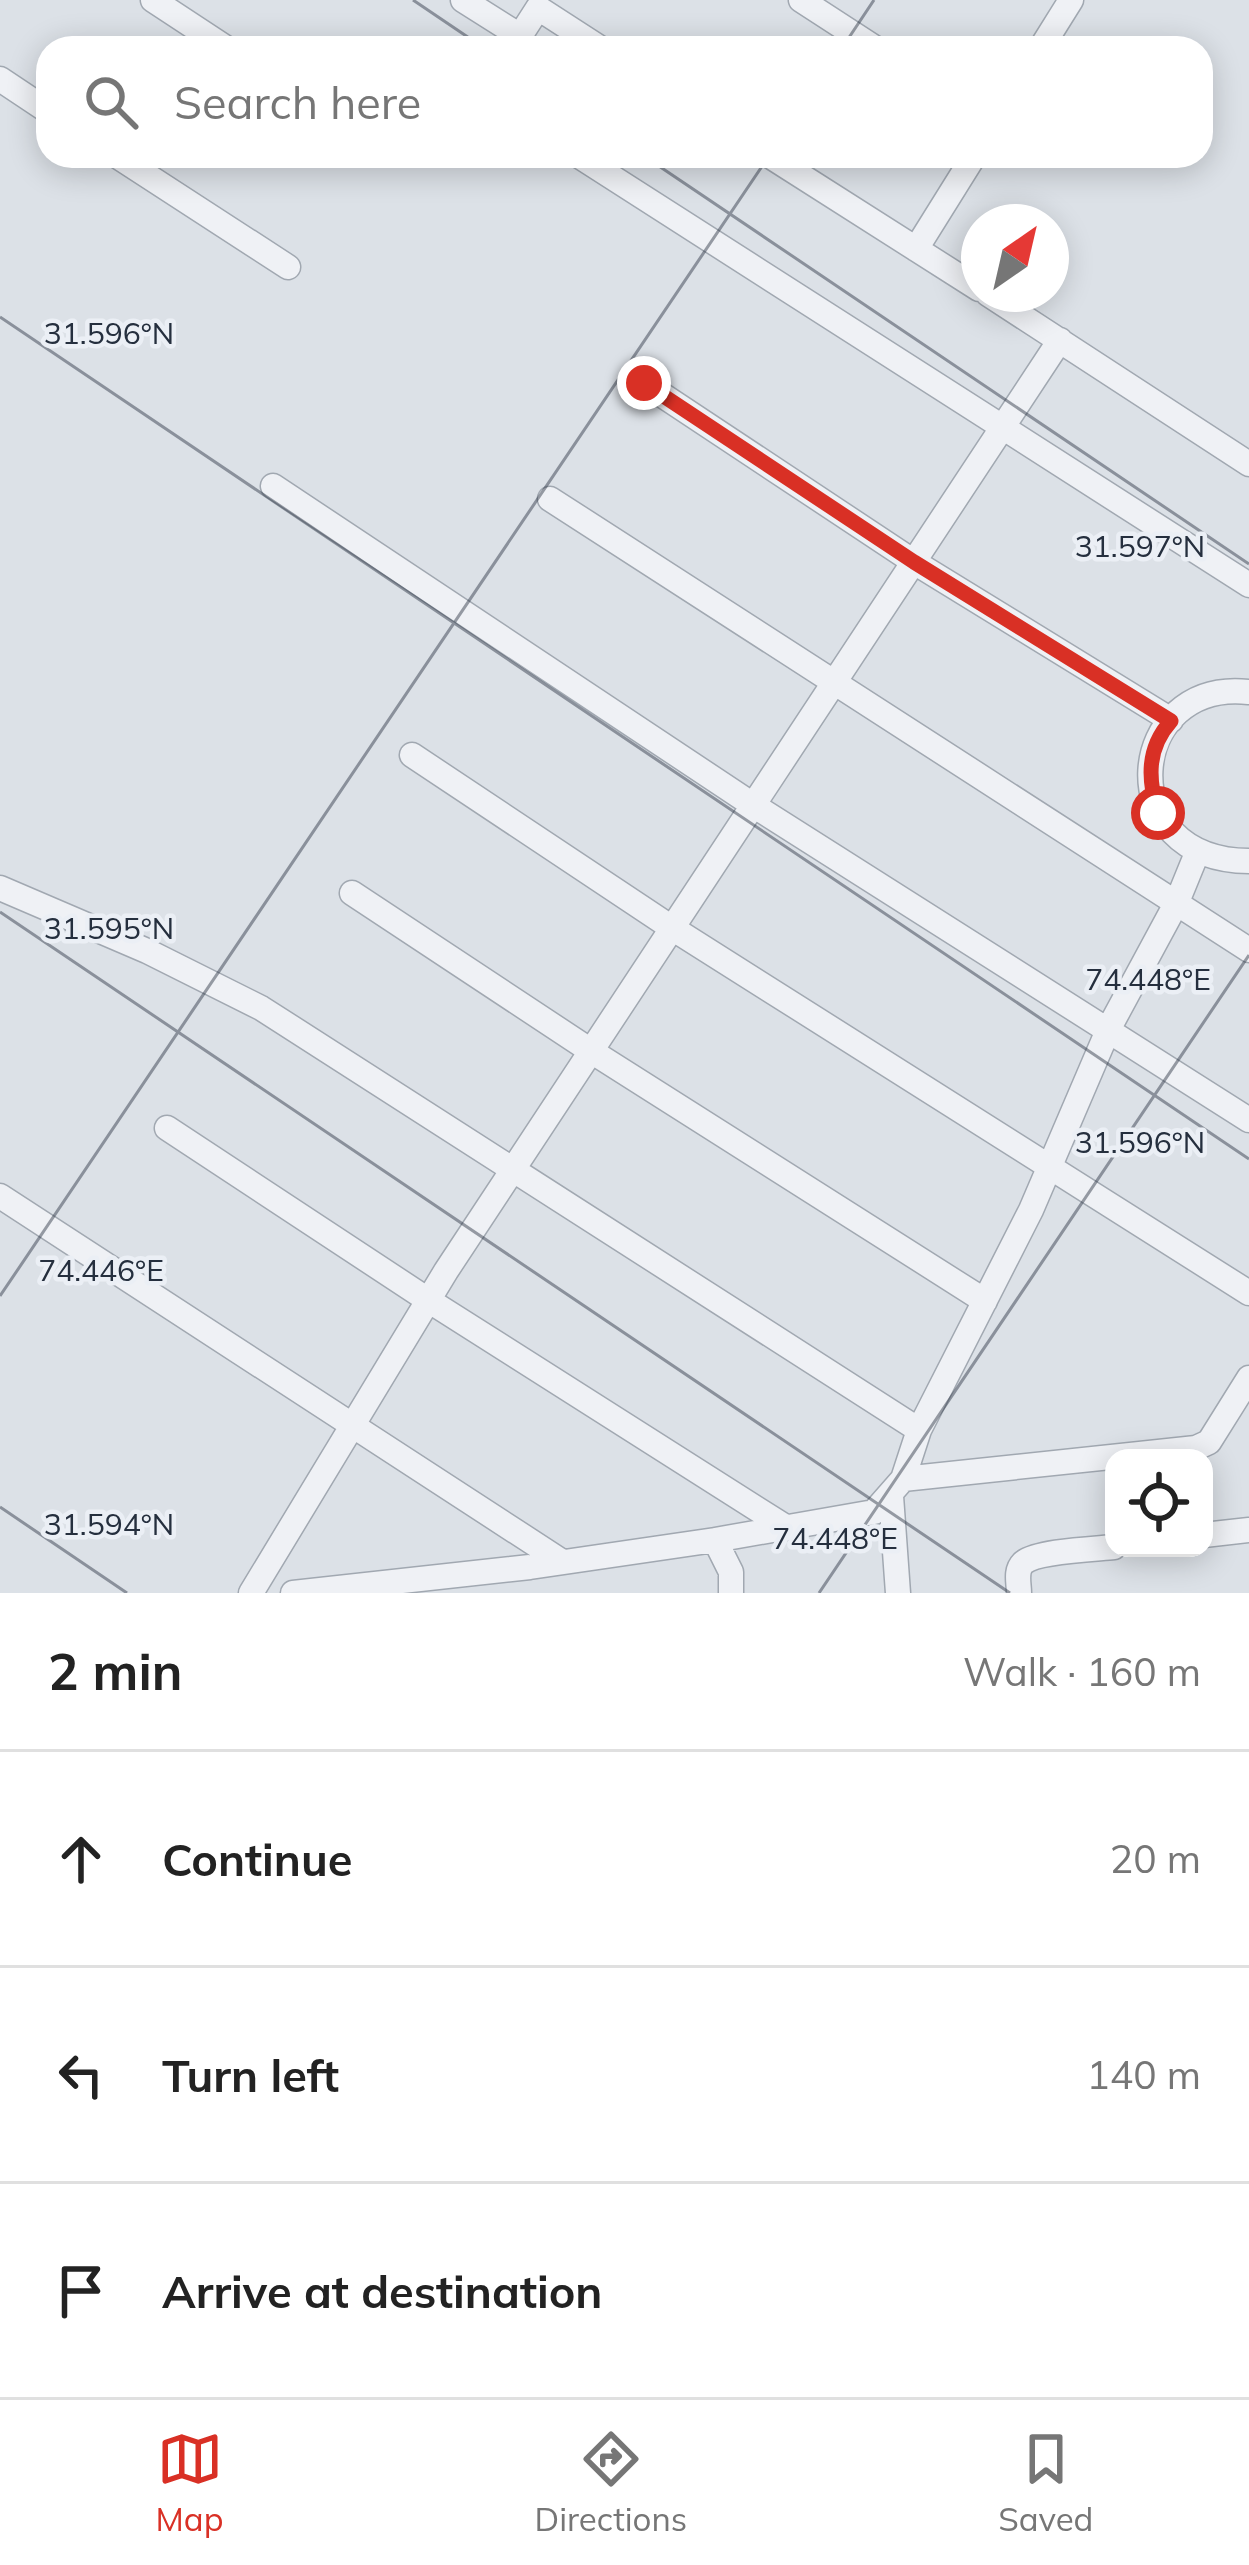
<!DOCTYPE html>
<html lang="en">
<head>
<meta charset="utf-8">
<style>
  :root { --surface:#fff; --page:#f6f6f6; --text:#222; --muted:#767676; --line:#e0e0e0; --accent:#d93025 }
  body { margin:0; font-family:Mulish,sans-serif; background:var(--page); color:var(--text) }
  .controls { position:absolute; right:36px; bottom:36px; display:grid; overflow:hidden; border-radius:24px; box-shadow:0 6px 30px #0003 }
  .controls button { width:108px; height:108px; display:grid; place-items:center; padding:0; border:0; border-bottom:3px solid var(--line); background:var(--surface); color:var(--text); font:60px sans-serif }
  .compass { position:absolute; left:961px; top:204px; width:108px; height:108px; border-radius:50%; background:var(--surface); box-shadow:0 6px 30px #0003; rotate:34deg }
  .stop { position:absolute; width:36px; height:36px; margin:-27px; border:9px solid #d93025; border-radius:50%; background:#fff }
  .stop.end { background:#d93025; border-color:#fff; box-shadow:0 3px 12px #0008 }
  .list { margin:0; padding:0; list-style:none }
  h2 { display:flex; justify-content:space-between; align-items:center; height:156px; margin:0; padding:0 48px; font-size:51px }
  h2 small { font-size:39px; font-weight:400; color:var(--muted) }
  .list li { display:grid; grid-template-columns:78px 1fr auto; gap:36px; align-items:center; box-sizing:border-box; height:216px; padding:0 48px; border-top:3px solid var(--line) }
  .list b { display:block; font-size:45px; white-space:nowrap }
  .list em { font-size:39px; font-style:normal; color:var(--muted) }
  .icon { flex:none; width:66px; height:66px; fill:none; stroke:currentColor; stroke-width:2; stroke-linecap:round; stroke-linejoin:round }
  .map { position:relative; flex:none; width:1249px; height:1593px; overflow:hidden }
  .search { position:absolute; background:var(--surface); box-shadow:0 6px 30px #0003; left:36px; right:36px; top:36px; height:132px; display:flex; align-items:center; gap:30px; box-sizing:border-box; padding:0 42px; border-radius:36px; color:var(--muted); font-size:45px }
  .sheet { height:804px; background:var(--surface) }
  nav { display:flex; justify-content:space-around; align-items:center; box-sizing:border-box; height:168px; border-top:3px solid var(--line); background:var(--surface); font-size:33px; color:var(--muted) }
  nav a { display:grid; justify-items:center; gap:6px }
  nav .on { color:var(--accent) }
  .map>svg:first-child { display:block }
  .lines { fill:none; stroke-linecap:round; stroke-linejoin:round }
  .street-casing { stroke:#a1a8b1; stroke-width:27 }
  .street { stroke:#eff1f5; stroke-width:24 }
  .route { stroke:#d93025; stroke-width:15 }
  .ticks { fill:none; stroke:#252f3e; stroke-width:3; stroke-opacity:0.45 }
  .ticks-label { font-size:30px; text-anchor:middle; fill:#252f3e; stroke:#ebeff5; stroke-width:9; stroke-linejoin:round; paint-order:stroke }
</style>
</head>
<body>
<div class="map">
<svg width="1249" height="1593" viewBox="0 0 1249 1593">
  <rect width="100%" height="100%" fill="#dce1e7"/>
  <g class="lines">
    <defs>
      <path id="street" d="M153,0L226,48
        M463,0L520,36L538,8L600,48
        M801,0L875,48
        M1041,48L1071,0
        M0,79L48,111
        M117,156L288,267
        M579,156L1249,585
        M770,156L979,289
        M916,249L974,156
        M988,294L1249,464
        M644,383L914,562L1171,720
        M273,486L753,805L1249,1120
        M550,499L1249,950
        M1249,692C1126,678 1109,860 1249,861
        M412,755L672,928L1249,1293
        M0,888L147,951L261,1008L919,1430
        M352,893L591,1051L985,1301
        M167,1128L428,1300L787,1528
        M0,1196L561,1561
        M903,1479L1196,1448L1209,1442L1249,1378
        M891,1496L898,1593
        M1204,1535L1249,1530
        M715,1540L874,1512L903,1479L919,1430L1031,1210L1109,1028L1177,902L1197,853
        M251,1593L446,1271L1060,340
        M293,1593L530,1567L715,1540L731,1572V1593
        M1019,1593C1019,1583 1015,1571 1023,1563C1036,1551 1095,1549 1114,1547"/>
    </defs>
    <use href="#street" class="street-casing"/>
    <use href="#street" class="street"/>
  </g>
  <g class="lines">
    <path class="route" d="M644,383L914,562L1171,721C1146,749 1148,780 1158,813"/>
  </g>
  <path class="ticks" d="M413,0L484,48M842,48L874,0M644,156L1249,564M0,317L1249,1159M0,912L1010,1593M0,1296L769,156M0,1507L127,1593M819,1593L1249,955"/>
  <g class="ticks-label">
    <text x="109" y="344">31.596°N</text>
    <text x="1140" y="557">31.597°N</text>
    <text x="109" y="939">31.595°N</text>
    <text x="1148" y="990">74.448°E</text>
    <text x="1140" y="1153">31.596°N</text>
    <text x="101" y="1281">74.446°E</text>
    <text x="109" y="1535">31.594°N</text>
    <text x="835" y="1549">74.448°E</text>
  </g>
</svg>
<div class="controls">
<button><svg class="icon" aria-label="locate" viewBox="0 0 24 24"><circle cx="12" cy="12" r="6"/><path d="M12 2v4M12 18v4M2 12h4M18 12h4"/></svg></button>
</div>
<svg class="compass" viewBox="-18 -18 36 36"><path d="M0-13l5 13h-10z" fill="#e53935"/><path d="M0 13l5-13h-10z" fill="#767676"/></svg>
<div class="stop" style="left:1158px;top:813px"></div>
<div class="stop end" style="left:644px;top:383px"></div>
<div class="search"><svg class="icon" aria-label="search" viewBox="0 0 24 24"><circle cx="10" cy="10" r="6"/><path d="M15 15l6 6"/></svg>Search here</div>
</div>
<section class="sheet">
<h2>2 min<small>Walk · 160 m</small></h2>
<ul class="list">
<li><svg class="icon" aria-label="ahead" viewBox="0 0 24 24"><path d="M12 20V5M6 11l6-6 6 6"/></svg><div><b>Continue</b></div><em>20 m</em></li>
<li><svg class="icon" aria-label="left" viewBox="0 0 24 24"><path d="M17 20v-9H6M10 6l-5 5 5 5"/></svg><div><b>Turn left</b></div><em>140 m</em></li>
<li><svg class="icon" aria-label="arrive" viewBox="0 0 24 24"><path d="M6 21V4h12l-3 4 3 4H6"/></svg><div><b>Arrive at destination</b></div></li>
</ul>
</section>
<nav>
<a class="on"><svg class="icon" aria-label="map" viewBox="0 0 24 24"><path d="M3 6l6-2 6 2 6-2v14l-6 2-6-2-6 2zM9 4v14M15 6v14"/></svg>Map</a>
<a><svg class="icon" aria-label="directions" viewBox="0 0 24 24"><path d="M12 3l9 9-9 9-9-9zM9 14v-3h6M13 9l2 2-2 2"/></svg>Directions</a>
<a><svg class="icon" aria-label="saved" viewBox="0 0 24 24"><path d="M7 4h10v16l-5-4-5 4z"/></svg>Saved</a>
</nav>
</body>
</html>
